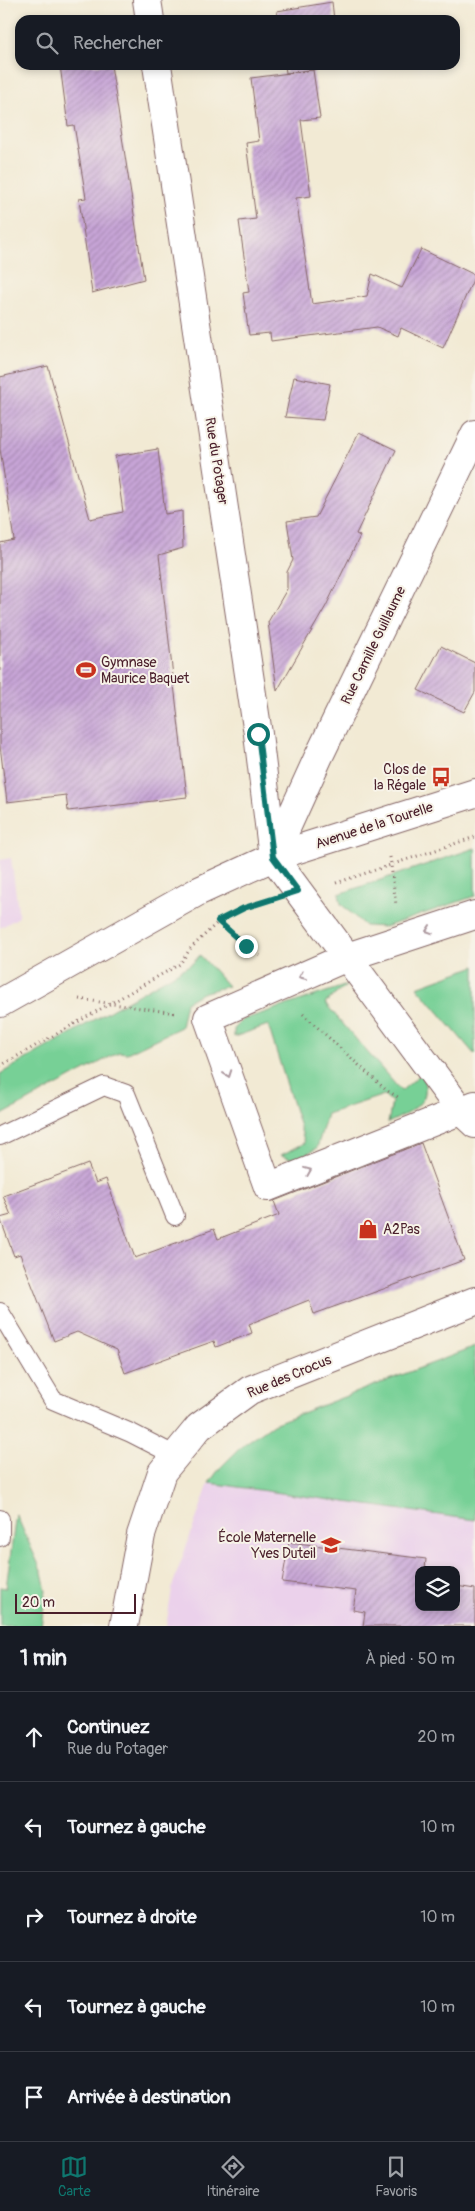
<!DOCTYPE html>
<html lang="fr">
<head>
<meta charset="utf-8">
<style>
  :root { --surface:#171b24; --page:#20242c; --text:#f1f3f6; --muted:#9ea1a6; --line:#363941; --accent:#0f766e }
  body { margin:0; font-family:Pangolin,sans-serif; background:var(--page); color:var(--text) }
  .controls { position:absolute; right:15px; bottom:15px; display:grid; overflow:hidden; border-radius:10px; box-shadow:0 2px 8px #0003 }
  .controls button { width:45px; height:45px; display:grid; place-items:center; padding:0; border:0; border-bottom:1px solid var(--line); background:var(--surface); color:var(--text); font:25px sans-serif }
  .scale { position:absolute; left:15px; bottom:12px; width:121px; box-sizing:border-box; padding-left:5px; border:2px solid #4a1f2b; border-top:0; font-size:14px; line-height:18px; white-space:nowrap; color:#4a1f2b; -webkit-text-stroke:4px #f7f3e8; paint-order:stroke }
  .stop { position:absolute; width:15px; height:15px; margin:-11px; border:4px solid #0f766e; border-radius:50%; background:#fff }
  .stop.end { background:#0f766e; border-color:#fff; box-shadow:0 1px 5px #0008 }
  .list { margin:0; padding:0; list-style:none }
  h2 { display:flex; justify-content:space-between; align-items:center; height:65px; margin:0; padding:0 20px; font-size:21px }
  h2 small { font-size:16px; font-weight:400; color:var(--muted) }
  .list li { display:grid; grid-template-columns:32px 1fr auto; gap:15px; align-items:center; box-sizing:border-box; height:90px; padding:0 20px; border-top:1px solid var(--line) }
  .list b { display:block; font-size:19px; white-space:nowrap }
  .list p { margin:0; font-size:16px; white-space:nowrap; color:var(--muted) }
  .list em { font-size:16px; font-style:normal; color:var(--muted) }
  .icon { flex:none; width:28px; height:28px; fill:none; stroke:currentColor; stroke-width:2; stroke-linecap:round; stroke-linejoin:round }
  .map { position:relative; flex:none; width:475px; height:1626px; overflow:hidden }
  .search { position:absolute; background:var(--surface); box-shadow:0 2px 8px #0003; left:15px; right:15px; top:15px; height:55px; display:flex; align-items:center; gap:12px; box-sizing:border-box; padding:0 18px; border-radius:15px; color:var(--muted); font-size:19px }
  .sheet { height:515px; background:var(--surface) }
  nav { display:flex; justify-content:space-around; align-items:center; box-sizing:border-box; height:70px; border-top:1px solid var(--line); background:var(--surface); font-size:14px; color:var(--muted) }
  nav a { display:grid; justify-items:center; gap:2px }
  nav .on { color:var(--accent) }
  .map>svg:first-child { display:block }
  .built { fill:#ebd1eb; fill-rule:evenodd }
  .green { fill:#77d096; stroke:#607860 }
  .building { fill:url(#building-hatch) }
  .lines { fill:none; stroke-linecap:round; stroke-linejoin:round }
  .lane-casing { stroke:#856666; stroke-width:20 }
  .street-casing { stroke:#856666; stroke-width:30 }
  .secondary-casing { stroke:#856666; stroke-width:30 }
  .path { stroke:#856666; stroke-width:3; stroke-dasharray:1 4; stroke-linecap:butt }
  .lane { stroke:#fff; stroke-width:18 }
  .street { stroke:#fff; stroke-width:28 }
  .secondary { stroke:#fff; stroke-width:28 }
  .oneway { stroke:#ae9aa0 }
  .route { stroke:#0f766e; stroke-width:6 }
  .labels { text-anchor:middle; stroke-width:4; stroke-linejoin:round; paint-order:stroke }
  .street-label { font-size:14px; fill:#4a1f2b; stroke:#f7f3e8 }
  .poi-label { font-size:14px; fill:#4a1f2b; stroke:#f7f3e8; text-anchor:start }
</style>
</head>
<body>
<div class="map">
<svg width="475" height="1626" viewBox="0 0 475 1626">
  <defs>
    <pattern id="building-hatch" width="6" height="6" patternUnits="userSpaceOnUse" patternTransform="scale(1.25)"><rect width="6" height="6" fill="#c7a5d7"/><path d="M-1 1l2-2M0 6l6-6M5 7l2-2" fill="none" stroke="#a486af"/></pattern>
  </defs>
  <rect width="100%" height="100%" fill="#f7f3e8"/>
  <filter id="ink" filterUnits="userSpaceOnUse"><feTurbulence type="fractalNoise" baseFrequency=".02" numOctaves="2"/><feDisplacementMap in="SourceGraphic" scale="10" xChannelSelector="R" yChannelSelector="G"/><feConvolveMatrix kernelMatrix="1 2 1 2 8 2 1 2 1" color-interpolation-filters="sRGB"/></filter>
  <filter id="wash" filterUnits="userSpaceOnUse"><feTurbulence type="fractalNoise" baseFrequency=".0096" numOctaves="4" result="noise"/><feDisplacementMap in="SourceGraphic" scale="20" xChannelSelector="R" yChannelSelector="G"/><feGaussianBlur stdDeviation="1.12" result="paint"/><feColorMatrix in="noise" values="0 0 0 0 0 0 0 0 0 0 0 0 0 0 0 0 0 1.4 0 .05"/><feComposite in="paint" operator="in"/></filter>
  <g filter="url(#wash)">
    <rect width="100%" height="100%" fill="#f2ead4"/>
    <path class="built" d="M11,858L19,917L0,928V860Z
      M209,1483L475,1520V1626H166L173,1584ZM419,1570H456V1607H419Z"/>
    <path class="green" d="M475,848V896L385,927L365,926L341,904L339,894Z
      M200,955L228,986L202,993L186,1002L181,1027L127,1053L119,1052L0,1116V1074L193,963Z
      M475,966V1055L417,987Z
      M347,985L325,1003L401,1091L422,1073C424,1080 427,1090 424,1097C418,1110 400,1117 388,1123L392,1102L384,1095L327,1114L317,1148L295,1160L281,1155L305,1143L268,1025L234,1037V1028L242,1020Z
      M475,1347V1520L209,1483L220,1468L243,1445L273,1424Z
      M16,1514L42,1572L46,1591L41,1626H0V1587L6,1588Z"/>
    <g id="blocks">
      <path class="building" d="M332,2L334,20H278L277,11Z
        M60,65H111L144,279L92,293L79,199L86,198L74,125L68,126Z
        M285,65H340V66L286,73Z
        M313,70L320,118L301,120L311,196L296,198L312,304L367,296L372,274L402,288L421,249L475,275L443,348L401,328L398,336L377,327L271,341L270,333L249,335L243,293L249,292L239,221L256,219L246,143L259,141L251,78Z
        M48,366L90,519L123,512L115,456L158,449L165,514L182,511L183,548L159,555L187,797L68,811L66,795L7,802L0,746V543L14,540L0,449V377Z
        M294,377L330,384L323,420L285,417Z
        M359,432L396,450L356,534L360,536L326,606L277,691L268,622L287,589V572L293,560L287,521L316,517Z
        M441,646L475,663V692L464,712L418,690Z
        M421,1143L464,1260L314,1314L309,1300L249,1324L252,1333L216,1347L214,1341L125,1373L117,1350L77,1332L54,1341L20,1254L14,1256L0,1218L11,1215L3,1196L88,1164L96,1183L106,1179L135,1258L214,1229L218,1239L279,1215L274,1201Z
        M289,1542L426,1559L425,1570H419V1607H456V1586L475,1589V1626H363L365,1612L353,1610L356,1591L282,1582Z"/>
    </g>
  </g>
  <g filter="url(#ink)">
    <use href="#blocks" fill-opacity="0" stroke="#856666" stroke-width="1"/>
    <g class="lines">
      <defs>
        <path id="lane" d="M0,1136L104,1086L126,1094L175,1216
          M0,1312L53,1400L131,1433L176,1456
          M0,1519V1537"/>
        <path id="street" d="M147,0L150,20
          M157,65L258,734L273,857L461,1111L475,1124
          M273,857L318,758L475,434
          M475,915L347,957L208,1018L268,1187L475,1105
          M124,1626L141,1535L162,1472L199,1427L250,1390L475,1301"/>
        <path id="secondary" d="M0,1003L199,891L273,857L475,793"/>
      </defs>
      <use href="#lane" class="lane-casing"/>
      <use href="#street" class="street-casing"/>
      <use href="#secondary" class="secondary-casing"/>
      <path class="path" d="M390,857L396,905
        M336,883L475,837
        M217,920L260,956
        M79,999L175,1013
        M303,1014L386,1090L398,1097
        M0,1066L180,964L190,949L217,923"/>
      <use href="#lane" class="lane"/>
      <use href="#street" class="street"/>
      <use href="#secondary" class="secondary"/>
    </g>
    <defs><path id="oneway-chevron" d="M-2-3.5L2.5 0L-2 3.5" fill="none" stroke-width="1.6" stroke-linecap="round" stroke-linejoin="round" transform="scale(1.25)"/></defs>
    <g class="oneway">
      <use href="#oneway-chevron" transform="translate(429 930) rotate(162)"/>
      <use href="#oneway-chevron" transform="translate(302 976) rotate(157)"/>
      <use href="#oneway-chevron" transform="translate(228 1074) rotate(70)"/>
      <use href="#oneway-chevron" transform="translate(308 1171) rotate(-22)"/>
    </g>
  </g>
  <g class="lines" filter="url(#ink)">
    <path class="route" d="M246,946L218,921L244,908L298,891L273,857L258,734"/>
  </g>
  <defs>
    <symbol id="stadium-bare" viewBox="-9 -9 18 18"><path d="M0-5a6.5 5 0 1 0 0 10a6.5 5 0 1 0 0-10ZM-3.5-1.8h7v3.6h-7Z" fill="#c8321e" stroke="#f7f3e8" stroke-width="2.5" paint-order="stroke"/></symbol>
    <symbol id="bus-bare" viewBox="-9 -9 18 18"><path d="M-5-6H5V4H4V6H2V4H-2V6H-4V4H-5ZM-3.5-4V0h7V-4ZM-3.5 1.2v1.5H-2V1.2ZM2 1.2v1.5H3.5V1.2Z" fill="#c8321e" stroke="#f7f3e8" stroke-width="2.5" paint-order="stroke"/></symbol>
    <symbol id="shop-bare" viewBox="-9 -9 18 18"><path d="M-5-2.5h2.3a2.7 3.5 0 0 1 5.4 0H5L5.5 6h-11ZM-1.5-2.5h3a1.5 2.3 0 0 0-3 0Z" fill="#c8321e" stroke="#f7f3e8" stroke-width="2.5" paint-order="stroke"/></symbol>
    <symbol id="school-bare" viewBox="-9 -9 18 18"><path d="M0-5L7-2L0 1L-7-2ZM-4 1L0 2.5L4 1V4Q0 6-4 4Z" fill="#c8321e" stroke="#f7f3e8" stroke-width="2.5" paint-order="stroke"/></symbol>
  </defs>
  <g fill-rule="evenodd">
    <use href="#stadium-bare" x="72" y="656" width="28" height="28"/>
    <use href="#bus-bare" x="427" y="763" width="28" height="28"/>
    <use href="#shop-bare" x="354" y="1215" width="28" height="28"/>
    <use href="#school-bare" x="317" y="1531" width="28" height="28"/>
  </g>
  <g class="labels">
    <g class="street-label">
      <text transform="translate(217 461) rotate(81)" y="5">Rue du Potager</text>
      <text transform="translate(373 645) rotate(-64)" y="5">Rue Camille Guillaume</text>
      <text transform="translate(374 825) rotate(-18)" y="5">Avenue de la Tourelle</text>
      <text transform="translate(289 1376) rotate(-23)" y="5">Rue des Crocus</text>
    </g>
    <g class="poi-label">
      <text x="101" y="667">Gymnase<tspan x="101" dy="16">Maurice Baquet</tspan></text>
      <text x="426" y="774" text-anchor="end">Clos de<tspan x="426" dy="16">la Régale</tspan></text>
      <text x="383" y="1234">A2Pas</text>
      <text x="316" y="1542" text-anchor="end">École Maternelle<tspan x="316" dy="16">Yves Duteil</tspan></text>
    </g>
  </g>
</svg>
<div class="controls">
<button><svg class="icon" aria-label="layers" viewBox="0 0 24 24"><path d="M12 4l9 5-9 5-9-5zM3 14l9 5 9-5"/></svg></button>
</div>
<div class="scale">20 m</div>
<div class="stop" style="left:258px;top:734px"></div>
<div class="stop end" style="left:246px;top:946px"></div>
<div class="search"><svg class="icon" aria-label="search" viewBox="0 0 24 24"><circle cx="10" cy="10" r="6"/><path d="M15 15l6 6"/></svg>Rechercher</div>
</div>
<section class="sheet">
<h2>1 min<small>À pied · 50 m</small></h2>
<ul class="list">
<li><svg class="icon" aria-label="ahead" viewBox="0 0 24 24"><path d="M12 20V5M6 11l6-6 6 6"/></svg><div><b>Continuez</b><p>Rue du Potager</p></div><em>20 m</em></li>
<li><svg class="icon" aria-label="left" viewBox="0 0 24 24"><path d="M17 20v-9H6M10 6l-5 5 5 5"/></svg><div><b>Tournez à gauche</b></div><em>10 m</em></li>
<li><svg class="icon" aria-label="right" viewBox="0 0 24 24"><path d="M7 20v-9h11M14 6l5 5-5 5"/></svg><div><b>Tournez à droite</b></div><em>10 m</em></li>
<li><svg class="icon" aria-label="left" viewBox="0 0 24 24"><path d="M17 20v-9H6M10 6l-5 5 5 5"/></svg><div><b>Tournez à gauche</b></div><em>10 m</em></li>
<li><svg class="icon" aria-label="arrive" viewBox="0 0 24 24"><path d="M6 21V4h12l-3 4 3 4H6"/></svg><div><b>Arrivée à destination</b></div></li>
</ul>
</section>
<nav>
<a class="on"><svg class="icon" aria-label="map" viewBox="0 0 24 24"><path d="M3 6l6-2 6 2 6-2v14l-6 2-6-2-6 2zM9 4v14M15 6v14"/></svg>Carte</a>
<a><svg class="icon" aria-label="directions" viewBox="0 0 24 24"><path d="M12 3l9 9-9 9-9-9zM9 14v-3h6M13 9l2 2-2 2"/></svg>Itinéraire</a>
<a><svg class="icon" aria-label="saved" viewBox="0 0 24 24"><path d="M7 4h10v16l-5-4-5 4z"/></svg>Favoris</a>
</nav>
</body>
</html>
